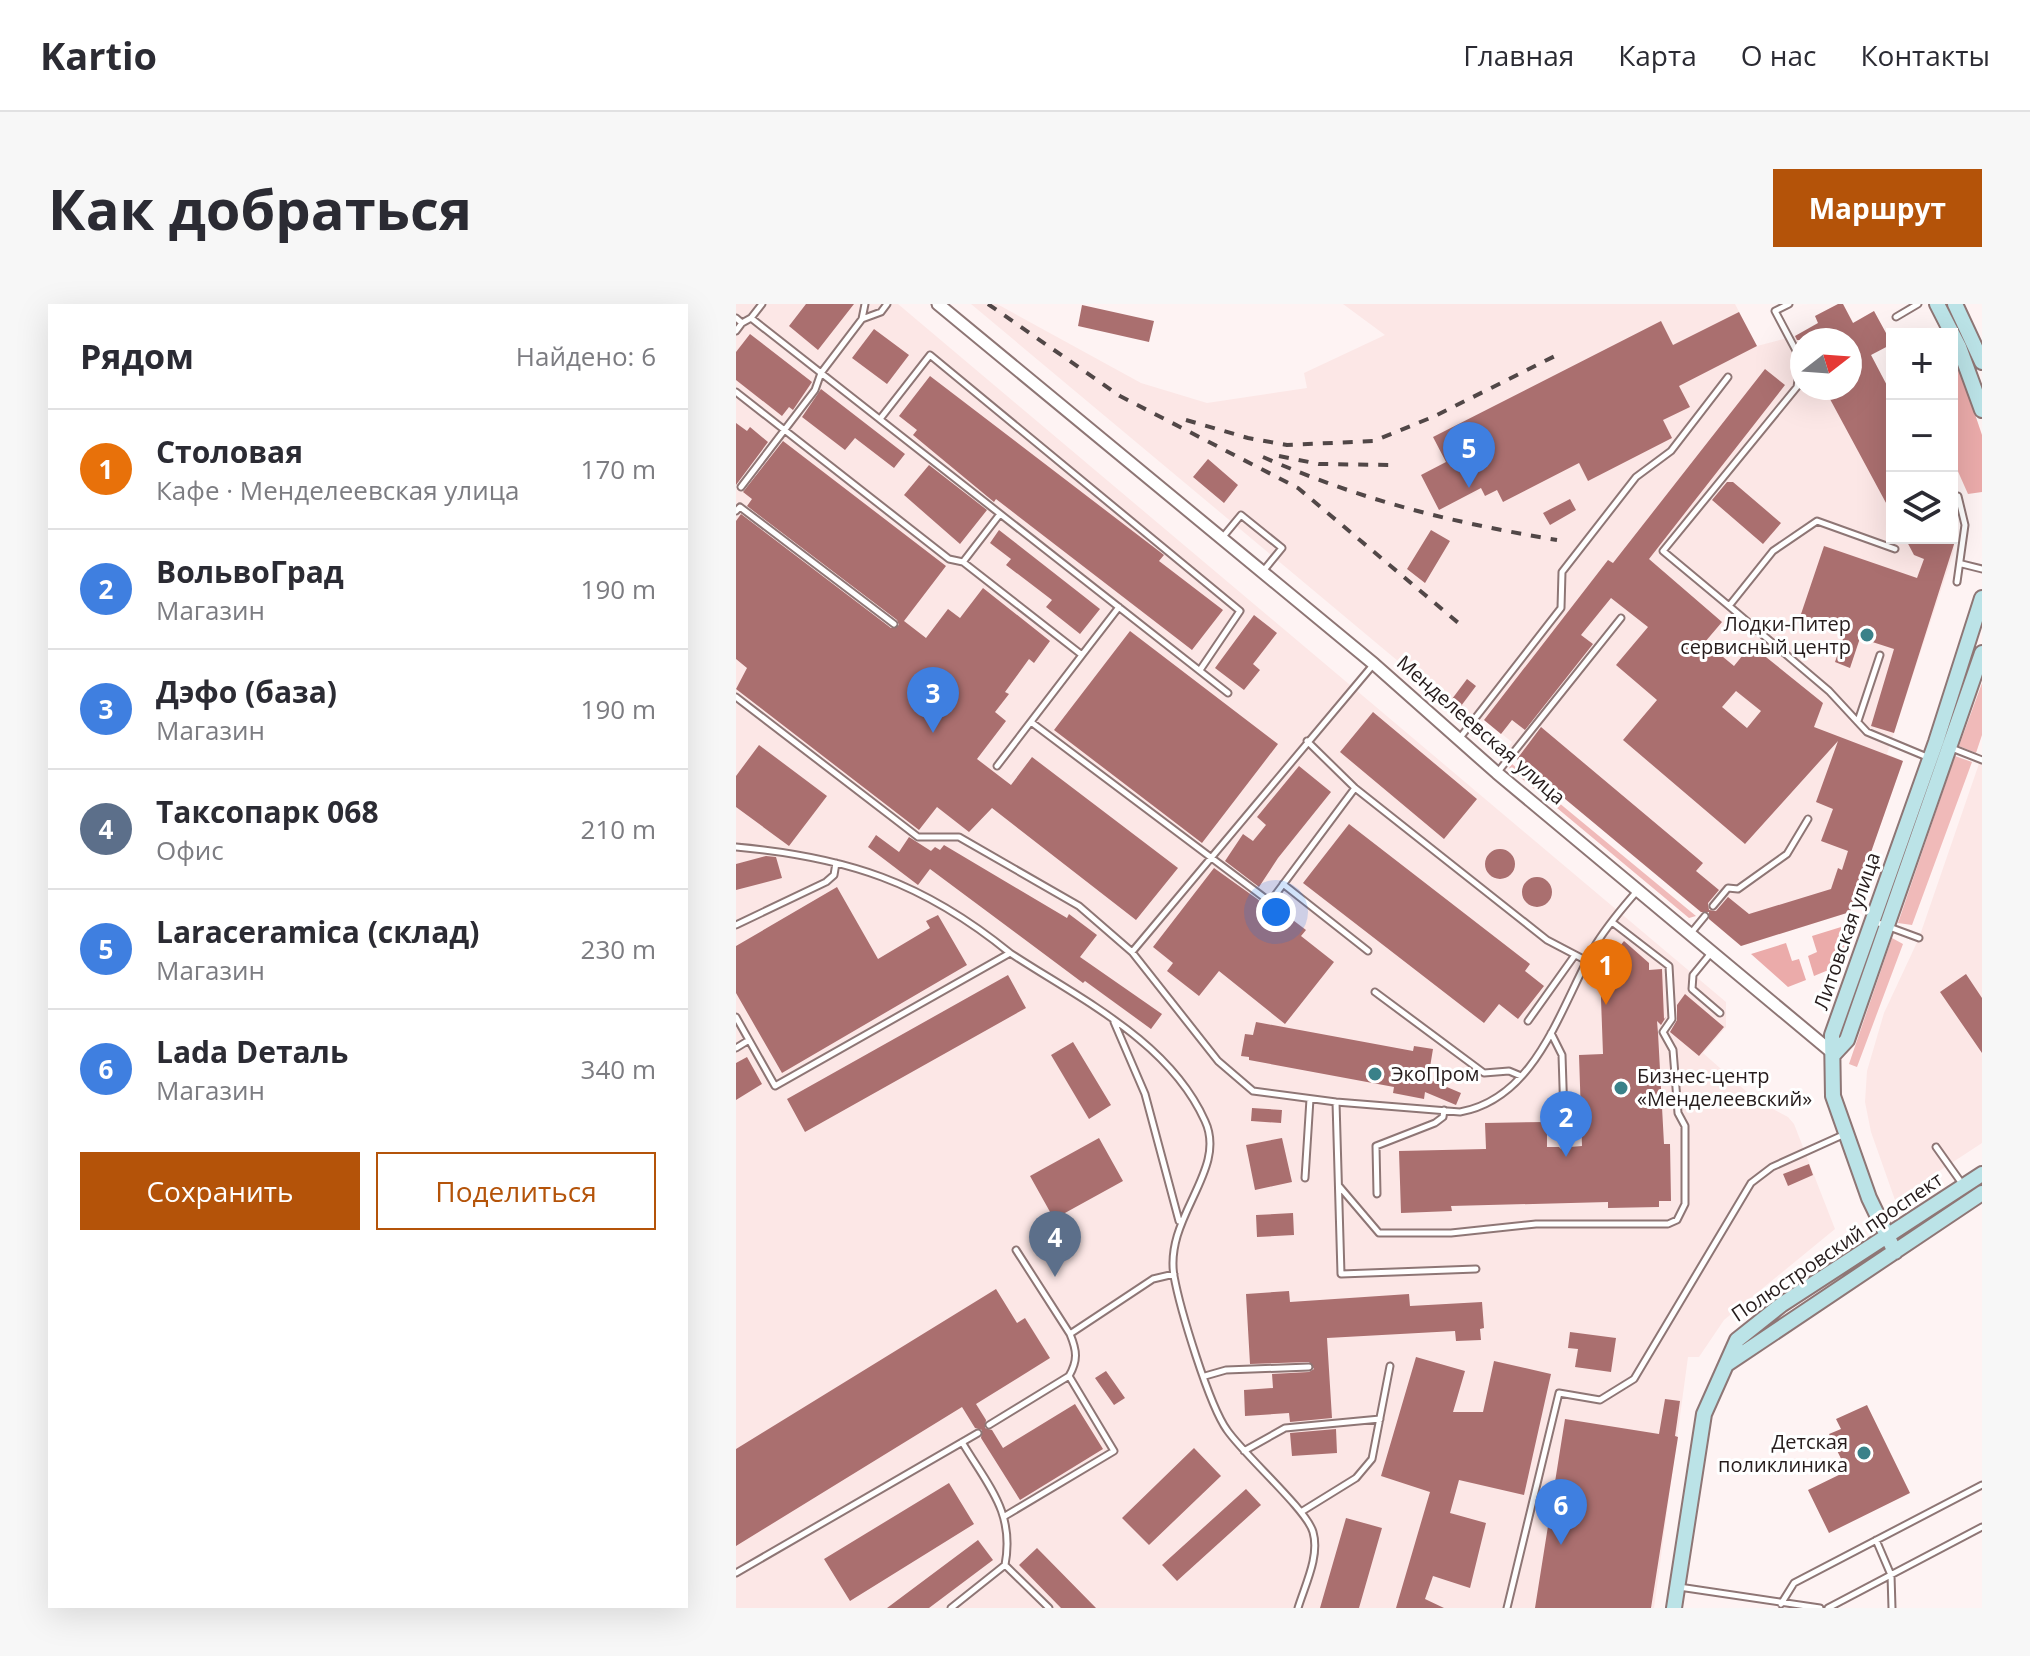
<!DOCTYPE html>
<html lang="ru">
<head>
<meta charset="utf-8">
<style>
  :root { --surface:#fff; --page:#f7f7f7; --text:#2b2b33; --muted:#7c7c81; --line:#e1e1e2; --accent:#b45309 }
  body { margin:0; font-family:"Open Sans",sans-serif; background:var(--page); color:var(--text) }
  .controls { position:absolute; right:24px; top:24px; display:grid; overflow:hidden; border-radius:0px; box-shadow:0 8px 32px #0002 }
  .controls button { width:72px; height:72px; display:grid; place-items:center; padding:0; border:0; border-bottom:2px solid var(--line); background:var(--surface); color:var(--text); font:40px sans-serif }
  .compass { position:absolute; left:1054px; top:24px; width:72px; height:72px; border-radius:50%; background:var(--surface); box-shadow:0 8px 32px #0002; rotate:73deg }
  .you { position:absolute; left:540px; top:608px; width:28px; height:28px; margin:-20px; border:6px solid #fff; border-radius:50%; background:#1a73e8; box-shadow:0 0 0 12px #1a73e833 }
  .badge { display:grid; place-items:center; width:52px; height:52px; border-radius:50%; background:var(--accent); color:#fff; font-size:26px; font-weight:700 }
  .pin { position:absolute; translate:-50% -66px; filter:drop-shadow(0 2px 4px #0008) }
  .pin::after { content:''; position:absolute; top:42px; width:28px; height:24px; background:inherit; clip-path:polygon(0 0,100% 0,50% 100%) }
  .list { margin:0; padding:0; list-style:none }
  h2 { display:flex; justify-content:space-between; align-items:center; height:104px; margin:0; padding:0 32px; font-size:34px }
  h2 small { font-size:26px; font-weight:400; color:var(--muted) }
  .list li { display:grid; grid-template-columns:52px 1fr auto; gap:24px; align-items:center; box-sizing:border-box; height:120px; padding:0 32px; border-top:2px solid var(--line) }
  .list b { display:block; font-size:30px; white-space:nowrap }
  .list p { margin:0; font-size:26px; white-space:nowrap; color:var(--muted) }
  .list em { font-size:26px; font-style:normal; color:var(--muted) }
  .actions { display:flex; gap:16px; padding:24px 32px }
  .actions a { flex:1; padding:18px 0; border:2px solid var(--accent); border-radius:0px; text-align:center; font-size:28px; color:var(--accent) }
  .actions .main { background:var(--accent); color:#fff }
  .icon { flex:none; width:44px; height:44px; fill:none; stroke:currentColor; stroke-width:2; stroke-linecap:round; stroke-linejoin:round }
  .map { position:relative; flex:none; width:1246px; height:1304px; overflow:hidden; border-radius:0px }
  header { display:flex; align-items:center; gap:48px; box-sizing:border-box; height:112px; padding:0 40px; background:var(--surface); border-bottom:2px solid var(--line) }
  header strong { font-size:38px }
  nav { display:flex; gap:44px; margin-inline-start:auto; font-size:28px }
  .intro { display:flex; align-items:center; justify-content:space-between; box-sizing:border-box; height:192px; padding:0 48px }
  h1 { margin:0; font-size:56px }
  .button { padding:20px 36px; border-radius:0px; background:var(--accent); color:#fff; font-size:28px; font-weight:700 }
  main { display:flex; gap:48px; padding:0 48px }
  aside { flex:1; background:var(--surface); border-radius:0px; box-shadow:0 8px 32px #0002 }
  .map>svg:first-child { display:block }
  .built { fill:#fce7e6; fill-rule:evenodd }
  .green { fill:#f0bab9 }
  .forest { fill:#ebabaa }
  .building { fill:#aa6f6f; fill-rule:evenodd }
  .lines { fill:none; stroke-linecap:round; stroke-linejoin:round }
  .lane-casing { stroke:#8e7675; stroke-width:9 }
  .street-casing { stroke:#8e7675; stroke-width:15 }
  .secondary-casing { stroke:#8e7675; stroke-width:18 }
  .lane { stroke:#fff; stroke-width:5 }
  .street { stroke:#fff; stroke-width:11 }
  .secondary { stroke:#bbe3e7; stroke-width:14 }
  .rail { stroke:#514747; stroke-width:4; stroke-dasharray:10 10; stroke-linecap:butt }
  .poi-dot { fill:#3a8189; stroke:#fff; stroke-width:3 }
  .labels { text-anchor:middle; stroke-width:6; stroke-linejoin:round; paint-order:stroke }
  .poi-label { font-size:20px; fill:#261c1c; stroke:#fff; text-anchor:end }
  .street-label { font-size:20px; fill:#261c1c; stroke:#fff }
</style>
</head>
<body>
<header>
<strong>Kartio</strong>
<nav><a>Главная</a><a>Карта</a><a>О нас</a><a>Контакты</a></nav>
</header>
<div class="intro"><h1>Как добраться</h1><a class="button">Маршрут</a></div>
<main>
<aside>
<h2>Рядом<small>Найдено: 6</small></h2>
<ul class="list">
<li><span class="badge" style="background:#e8710a">1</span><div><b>Столовая</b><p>Кафе · Менделеевская улица</p></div><em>170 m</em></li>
<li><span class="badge" style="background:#3f7fe0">2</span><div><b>ВольвоГрад</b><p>Магазин</p></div><em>190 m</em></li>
<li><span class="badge" style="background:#3f7fe0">3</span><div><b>Дэфо (база)</b><p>Магазин</p></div><em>190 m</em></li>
<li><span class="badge" style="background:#5c6f8a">4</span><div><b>Таксопарк 068</b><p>Офис</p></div><em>210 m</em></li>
<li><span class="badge" style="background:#3f7fe0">5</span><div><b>Laraceramica (склад)</b><p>Магазин</p></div><em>230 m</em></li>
<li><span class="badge" style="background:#3f7fe0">6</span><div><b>Lada Dеталь</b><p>Магазин</p></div><em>340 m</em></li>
</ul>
<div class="actions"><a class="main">Сохранить</a><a>Поделиться</a></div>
</aside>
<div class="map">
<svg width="1246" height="1304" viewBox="0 0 1246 1304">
  <rect width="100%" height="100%" fill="#fef3f3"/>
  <path class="built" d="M0,0H162L990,698V723L967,749L1020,796L1052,813L1058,820L1099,925L988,1016L963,1053H952L918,1304H0Z
    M235,0H261L405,79L471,99L571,84L568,69L649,31L607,0H999L1021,42L1059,32L1082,20L1079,12L1102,0H1107L1124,31L1128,13L1138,7L1155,40L1128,38L1156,91V234H1216V206L1220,226L1217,250L1151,450L1167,457L1114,608L1005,642L771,446L776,438L748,416L742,424L736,419ZM1066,36H1114V84H1066Z
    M1246,451V839L1159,896L1135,828L1129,798L1131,767L1148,709L1183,634Z"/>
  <path class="green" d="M1246,379V431L1240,449L1223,442Z
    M1219,452L1236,458L1176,621L1162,619Z
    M776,460L960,612L953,614L773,464Z
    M1156,634L1167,640L1121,763L1113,760Z"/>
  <path class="forest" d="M1216,42L1246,131V188L1232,190L1216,154Z
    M1118,619L1102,662L1078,672L1072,652L1081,648L1076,632Z
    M1050,639L1056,657L1063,655L1070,676L1052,683L1015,650Z"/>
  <path class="building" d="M70,0H118L82,46L53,22Z
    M1102,0H1107L1117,19L1138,7L1156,40L1135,51L1156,91V210L1088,84H1114V36H1061L1059,32L1082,19L1079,12Z
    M346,1L418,17L413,38L342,22Z
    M1003,8L1021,42L943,82L954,103L927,116L936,134L852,177L843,159L767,198L761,186L749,192L745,184L703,206L685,171L710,158L697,133L925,17L937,41Z
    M138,25L173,51L151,80L116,54Z
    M14,30L76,78L57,106L53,103L46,112L0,76V48Z
    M1029,65L1049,81L913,255L986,318L969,338L998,362L1015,341L1087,399L1078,423L1167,457L1114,608L1005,642L973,615V608H965L781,455L805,423L967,559L960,567L983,586L972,599L973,606L980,607L992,593L1013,610L1095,585L1102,564L1106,566L1112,547L1085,537L1097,505L1080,498L1102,437L1009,540L887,436L921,396L880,361L912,323L875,294L845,331L857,340L789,426L776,416L765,430L748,416L872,256L877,259ZM1000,387L1025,407L1011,424L986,403Z
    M194,72L428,251L423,257L487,306L456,346L260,195L258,198L177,131L181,126L163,112Z
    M85,85L169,150L158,164L119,134L109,146L66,113Z
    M0,119L11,127L14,123L32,138L0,181Z
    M47,137L210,262L168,317L190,334L212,305L224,314L247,284L314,337L298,359L293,355L269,388L273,390L259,408L270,417L241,455L275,481L296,453L442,564L400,616L256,504L233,528L201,503L183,526L0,385L11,364L0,355V217L5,210L155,324L163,321L161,316L11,202L16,195L7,188Z
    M472,155L502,181L488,199L457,173Z
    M193,161L251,206L224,240L168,191Z
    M991,178H997L1045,219L1027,240L976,196Z
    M834,195L840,206L814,221L807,209Z
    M263,226L364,305L344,330L310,303L316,296L270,261L275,255L254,239Z
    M695,226L714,237L689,279L671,265Z
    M1169,234H1220L1158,429L1135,422L1158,345L1124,334L1114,364L1099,358L1109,329L1064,313L1088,242L1181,274L1188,255L1178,251Z
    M518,311L541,329L517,360L524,366L508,386L479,364Z
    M394,327L542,440L466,539L318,426Z
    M731,375L740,382L722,406L713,399Z
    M637,408L741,495L708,535L604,448Z
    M23,441L91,492L53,542L0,503V472Z
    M563,462L595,488L542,554L523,583L489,557L507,530L517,537L530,521L521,513Z
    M613,520L794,660L789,667L808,682L782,715L763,700L748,719L567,579Z
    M140,531L163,548L173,533L195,547L199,543L204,546L208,541L331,614L333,610L361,631L344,653L426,710L415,725L349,677L347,679L194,565L182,581L132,543Z
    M749 560a15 15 0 1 1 30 0a15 15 0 1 1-30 0Z
    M30,552L40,553L46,574L0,586V560Z
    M478,564L531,602L547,612L549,610L570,626L565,632L598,658L549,720L483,667L463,692L431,667L437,659L417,643Z
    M786 588a15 15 0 1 1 30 0a15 15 0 1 1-30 0Z
    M101,583L142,655L194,624L190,617L202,611L231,661L46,769L0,689V642Z
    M888,637L913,659V666L926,665L928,715L930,713L925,721L921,717L922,729L928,840H934L935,897H923V903L872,904V898L715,902L716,907L665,909L663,847L750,845L749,819L811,818V843H823L828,848L834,843L846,842L843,751L867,750L864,667Z
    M1230,670L1246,694V749L1204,688Z
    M272,671L290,704L69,828L51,795Z
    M949,690L988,723L963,752L934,728L941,716V701Z
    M520,718L677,747L678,742L697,745L692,775L725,789L720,801L689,788L688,795L657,789L658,783L513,756V753L505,752L509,730L517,731Z
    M337,738L375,801L353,815L315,751Z
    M11,753L26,780L0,796V759Z
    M516,804L546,806L545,819L515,817Z
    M363,834L387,877L318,915L294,872Z
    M546,834L556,878L519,886L510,841Z
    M1073,860L1077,871L1052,882L1047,870Z
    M557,909L558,931L521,933L520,911Z
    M260,985L281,1019L289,1014L314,1054L240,1100L250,1116L249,1124L256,1126L267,1144L339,1100L367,1145L284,1196L245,1134L246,1126L239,1124L226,1103L0,1242V1145Z
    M553,987L554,998L673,990L674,1002L746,998L748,1024L744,1025L745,1036L720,1037L719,1027L591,1034L596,1114L554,1118L553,1109L509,1112L508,1086L537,1084L536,1070L573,1068L578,1065L573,1058L514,1060L510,990Z
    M834,1028L880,1034L875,1068L839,1063L842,1045L832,1044Z
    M680,1053L729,1067L717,1108H747L758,1057L815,1070L788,1191L723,1176L714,1209L750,1219L734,1284L697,1272L689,1295L708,1304H660L694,1188L645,1172Z
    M370,1067L389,1094L378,1101L359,1074Z
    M929,1095L944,1097L939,1132L942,1133L915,1304H799L829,1115L923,1130Z
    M1131,1101L1174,1189L1093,1229L1072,1186L1111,1167L1093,1130L1105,1125L1100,1115Z
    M600,1125L601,1149L556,1152L554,1129Z
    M458,1144L485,1172L413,1241L386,1214Z
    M213,1179L238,1220L114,1297L88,1255Z
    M510,1185L525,1201L441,1277L426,1261Z
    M610,1214L646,1224L623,1304H584Z
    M242,1236L257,1256L193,1304H151Z
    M301,1244L360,1304H325L283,1261Z"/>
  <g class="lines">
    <defs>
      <path id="lane" d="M129,0L126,15L145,8L151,0
        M1160,13L1182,0
        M0,14L6,19L15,14L492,389
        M15,14L26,0
        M0,27L6,19
        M0,88L213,255L227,258
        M144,115L194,51L504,307L464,366
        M5,183L79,86L85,69L126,15
        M0,207L4,203L158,320
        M264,210L227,258L346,351L383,303
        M486,234L505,211L546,244L528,266
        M1159,245L1081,217L1037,247L993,302L1093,387L1131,428L1191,453
        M1226,260L1246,265
        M1221,278L1229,221L1222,192
        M993,302L927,247L1061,83L1065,56L1039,7L1053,0
        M0,393L182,533H223L343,602L396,648L482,757L517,787L600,798L724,808C802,794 825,700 860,640C872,621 887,603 902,586
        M1122,417L1144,351
        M295,418L534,598L619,484
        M723,435L825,304L826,268L900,173L935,147L992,73
        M571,437L619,484L811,636L851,657
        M1213,443L1246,456
        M261,462L346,351
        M761,469L885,314
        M0,543C111,553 187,578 274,649
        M547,580L632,647
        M977,602L992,584L1002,585L1051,550L1072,515
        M1137,617L1183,634
        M0,621L90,578L98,571L100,559
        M955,629L969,612
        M396,648L637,361
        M975,649L957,671L956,685L984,709
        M639,688L748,769L773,767L785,772
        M0,713L39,782L274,649C344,695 433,737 469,817C492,866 428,913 438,972C444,1005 473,1101 491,1126C508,1151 571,1206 577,1228C584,1252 569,1281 562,1304
        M792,717L839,651
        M378,718L409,790L443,917
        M815,729L826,751L829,843
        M0,744L13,736
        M600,798L605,970L740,965
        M1200,843L1227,881
        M569,874L574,795
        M603,882L643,929H715L800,920H932L941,916L949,900V822L942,809L937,746L927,728L936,715L933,662L876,618
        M641,890L640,842L699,819L707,813L708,806
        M334,1030L417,975L438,970
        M469,1072L490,1066L573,1063
        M253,1121L333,1072C342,1056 341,1047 334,1030L280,946
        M226,1138C252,1182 279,1208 269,1261
        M508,1147L549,1124L644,1115
        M565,1208L620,1174L636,1155L654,1062
        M269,1212L378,1147L333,1072
        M1140,1236L1155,1271L1156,1304
        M0,1269L242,1129
        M943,1283L1084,1304
        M1045,1300L1058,1279L1246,1181
        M215,1304L269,1261L313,1304
        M771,1304L823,1089L864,1096L898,1075L1015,879L1036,863L1109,830
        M1092,1304L1246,1223"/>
      <path id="street" d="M202,0L638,360L761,469L1098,750"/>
      <path id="secondary" d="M1201,0L1223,43L1246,106
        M1219,0L1246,58
        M1098,750L1111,736L1246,349
        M1159,948L1133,894L1097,792L1096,731L1200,438L1246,294
        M991,1060L1246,889
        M938,1304L968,1110L1001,1036L1045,1001L1246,870"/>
    </defs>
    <use href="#lane" class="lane-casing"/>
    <use href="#street" class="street-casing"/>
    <use href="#secondary" class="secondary-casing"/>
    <use href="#lane" class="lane"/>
    <use href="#street" class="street"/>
    <use href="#secondary" class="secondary"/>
    <path class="rail" d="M252,0L384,92L562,184L726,322
      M450,116L512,134L551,141L638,137L699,112L819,52
      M543,152L583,160L657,161
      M527,153C627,197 714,218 821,236"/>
  </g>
  <g class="poi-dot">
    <circle cx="1131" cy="331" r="8"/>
    <circle cx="639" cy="770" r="8"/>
    <circle cx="885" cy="784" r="8"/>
    <circle cx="1128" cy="1149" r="8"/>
  </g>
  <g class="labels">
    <g class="poi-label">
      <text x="1115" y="327">Лодки-Питер<tspan x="1115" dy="23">сервисный центр</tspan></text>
      <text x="655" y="777" text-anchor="start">ЭкоПром</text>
      <text x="901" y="779" text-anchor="start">Бизнес-центр<tspan x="901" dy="23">«Менделеевский»</tspan></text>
      <text x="1112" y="1145">Детская<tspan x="1112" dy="23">поликлиника</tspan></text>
    </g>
    <g class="street-label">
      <text transform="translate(745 426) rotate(41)" y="7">Менделеевская улица</text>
      <text transform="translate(1111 627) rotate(-71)" y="7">Литовская улица</text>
      <text transform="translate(1101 943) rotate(-34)" y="7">Полюстровский проспект</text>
    </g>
  </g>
</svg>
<div class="controls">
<button>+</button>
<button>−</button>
<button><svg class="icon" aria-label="layers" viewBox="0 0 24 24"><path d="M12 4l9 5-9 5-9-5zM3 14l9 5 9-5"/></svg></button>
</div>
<svg class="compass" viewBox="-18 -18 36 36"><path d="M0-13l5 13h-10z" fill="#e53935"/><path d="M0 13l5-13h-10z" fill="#7c7c81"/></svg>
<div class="you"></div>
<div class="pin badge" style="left:870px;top:701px;background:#e8710a">1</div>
<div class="pin badge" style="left:830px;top:853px;background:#3f7fe0">2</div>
<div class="pin badge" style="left:197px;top:429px;background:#3f7fe0">3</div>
<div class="pin badge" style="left:319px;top:973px;background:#5c6f8a">4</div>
<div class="pin badge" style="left:733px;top:184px;background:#3f7fe0">5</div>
<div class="pin badge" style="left:825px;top:1241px;background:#3f7fe0">6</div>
</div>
</main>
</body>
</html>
